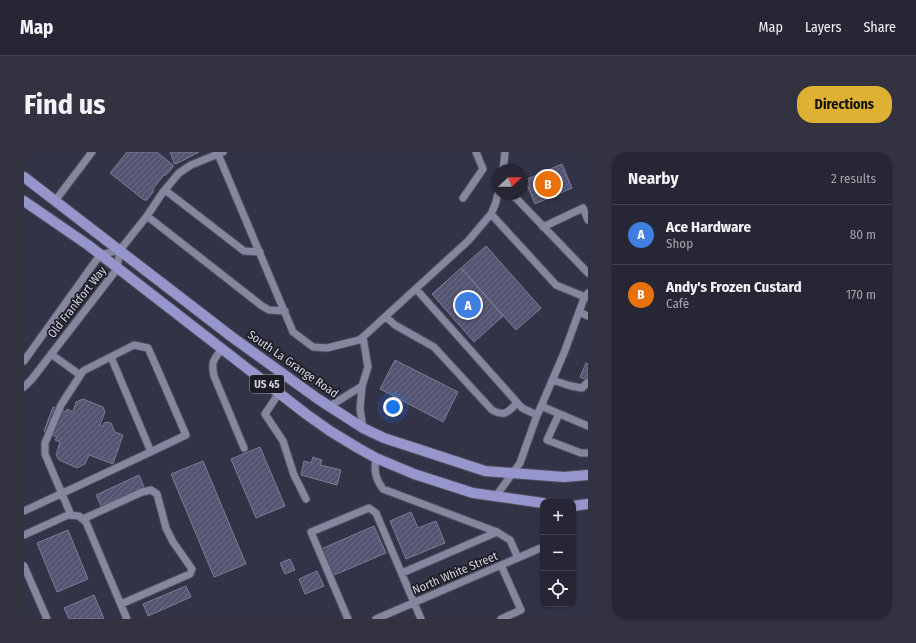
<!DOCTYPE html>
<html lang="en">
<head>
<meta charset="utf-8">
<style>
  :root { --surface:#262635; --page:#323241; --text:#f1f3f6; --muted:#a4a5ad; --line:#424350; --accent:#deb133 }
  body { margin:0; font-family:"Fira Sans Condensed",sans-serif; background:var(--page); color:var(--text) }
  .controls { position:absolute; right:12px; bottom:12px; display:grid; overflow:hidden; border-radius:8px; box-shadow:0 1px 3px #0004 }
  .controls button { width:36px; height:36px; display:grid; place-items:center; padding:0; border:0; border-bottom:1px solid var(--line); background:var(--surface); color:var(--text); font:20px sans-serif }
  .compass { position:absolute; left:468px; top:12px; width:36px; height:36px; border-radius:50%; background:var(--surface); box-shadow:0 1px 3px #0004; rotate:68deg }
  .you { position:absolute; left:369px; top:255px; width:14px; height:14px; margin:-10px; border:3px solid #fff; border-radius:50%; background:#1a73e8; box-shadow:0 0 0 6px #1a73e833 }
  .badge { display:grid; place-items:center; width:26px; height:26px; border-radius:50%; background:var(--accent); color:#fff; font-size:13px; font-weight:700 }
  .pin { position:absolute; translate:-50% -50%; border:2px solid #fff; box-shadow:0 1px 4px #0006 }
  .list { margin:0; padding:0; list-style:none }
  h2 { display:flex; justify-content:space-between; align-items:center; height:52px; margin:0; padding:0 16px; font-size:17px }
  h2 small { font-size:13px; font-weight:400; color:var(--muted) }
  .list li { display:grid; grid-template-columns:26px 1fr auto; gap:12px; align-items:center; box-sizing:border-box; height:60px; padding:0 16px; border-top:1px solid var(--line) }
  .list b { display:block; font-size:15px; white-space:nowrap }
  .list p { margin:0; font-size:13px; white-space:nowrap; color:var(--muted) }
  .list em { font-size:13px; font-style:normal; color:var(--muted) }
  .icon { flex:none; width:22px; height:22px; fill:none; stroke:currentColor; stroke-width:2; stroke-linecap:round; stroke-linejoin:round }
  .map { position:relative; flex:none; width:564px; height:467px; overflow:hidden; border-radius:16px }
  header { display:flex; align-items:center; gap:24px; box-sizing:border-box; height:56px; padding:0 20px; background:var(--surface); border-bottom:1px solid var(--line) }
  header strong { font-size:19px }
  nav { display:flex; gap:22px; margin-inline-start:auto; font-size:14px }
  .intro { display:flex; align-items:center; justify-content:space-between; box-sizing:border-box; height:96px; padding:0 24px }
  h1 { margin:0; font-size:28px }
  .button { padding:10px 18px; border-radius:16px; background:var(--accent); color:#111; font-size:14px; font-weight:700 }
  main { display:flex; gap:24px; padding:0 24px }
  aside { flex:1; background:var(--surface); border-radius:16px; box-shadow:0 1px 3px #0004 }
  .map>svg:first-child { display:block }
  .building { fill:url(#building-hatch); stroke:#7b7c93 }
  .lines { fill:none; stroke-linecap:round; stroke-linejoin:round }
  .minor-casing { stroke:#4f4f5f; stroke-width:9 }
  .major-casing { stroke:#4f4f5f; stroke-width:12 }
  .minor { stroke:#86869e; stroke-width:7 }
  .major { stroke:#9696cd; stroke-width:10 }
  .labels { text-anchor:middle; stroke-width:3.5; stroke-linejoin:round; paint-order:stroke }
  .shield { fill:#1c1c25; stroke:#9c9da9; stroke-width:1 }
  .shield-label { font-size:11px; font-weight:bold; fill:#d3d4e1 }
  .street-label { font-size:12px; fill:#d3d4e1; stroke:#1c1c25 }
</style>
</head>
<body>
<header>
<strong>Map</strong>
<nav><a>Map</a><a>Layers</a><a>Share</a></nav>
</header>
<div class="intro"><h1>Find us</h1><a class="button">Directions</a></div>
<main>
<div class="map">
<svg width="564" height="467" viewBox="0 0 564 467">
  <defs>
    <pattern id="building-hatch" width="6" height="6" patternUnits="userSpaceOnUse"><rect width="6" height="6" fill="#555573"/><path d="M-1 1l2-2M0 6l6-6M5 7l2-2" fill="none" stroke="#6d6d87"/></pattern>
  </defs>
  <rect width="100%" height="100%" fill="#333347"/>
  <path class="building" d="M103,0H133L149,13V15L142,23H140L129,37V40L123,48H120L86,21Z
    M146,0H175L152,12L150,11Z
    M538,12L548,36L511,52L501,28Z
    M462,94L517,156L492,178L437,116Z
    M437,116L479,164L450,190L408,142Z
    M371,208L434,240L419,270L356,237Z
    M562,211L564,212V229L556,225Z
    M59,247L79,255L81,260L76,273L78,275L80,271L83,270L87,271L91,280L99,283L89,312L65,303L61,312L53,316L35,308L32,303L36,290L31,288L33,285L20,279L29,255L42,260L43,257L49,260L52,250Z
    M236,295L261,354L232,366L207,307Z
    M289,305L298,308L296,313L317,318L313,333L277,323L280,309L287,311Z
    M179,309L222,412L190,425L147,322Z
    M115,323L120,335L77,354L72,343Z
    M387,360L394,376L412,369L421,391L382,407L366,369Z
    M350,374L362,401L308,424L297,397Z
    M44,378L64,427L33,440L13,391Z
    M266,407L271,418L261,422L256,411Z
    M293,419L300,434L281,442L275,427Z
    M162,434L167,445L124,464L119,452Z
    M70,443L80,467H45L40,456Z"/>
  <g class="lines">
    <defs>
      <path id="minor" d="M194,2L269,180L289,195L303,196L335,188L339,185L444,89L467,62L471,53L474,42
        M479,18L481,0
        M141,38L220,99L236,100
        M485,42L492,46L564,121
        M439,46L459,17L452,0
        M31,49L68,0
        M467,62L532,133L561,145
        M123,64L238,154L245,158L261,159
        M519,75L559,56L564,68
        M392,137L498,256L513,263
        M555,160L564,164
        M362,165L371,173L410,195L468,258C481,265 484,260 493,251
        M339,185L344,215L338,234L336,257L339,276
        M198,197C189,208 187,210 190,224L220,296
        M27,202L56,223
        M87,205L127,300
        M0,209L76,103L96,98
        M528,228L547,234L558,236L564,230
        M0,235L8,227L93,117L96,98L123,64L139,40L155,21L167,13L199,0
        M255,241L241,262L259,289L270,323L282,347
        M306,254L338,234
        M517,254L564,274
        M535,262L523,288L557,301H564
        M352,306C350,319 351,326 359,337L473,380L486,388L494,406
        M472,344L496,311L512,266L540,201L559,149L564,141
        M0,359C54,334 108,309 162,283L129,207L124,196L110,193L59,219L37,253L21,291V302L47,363
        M59,367L118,340L127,338L133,342L142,376L149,390L168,417L166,422L97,452
        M0,383L44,363L55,364L62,370L103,467
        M0,414L23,467
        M378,421L473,380
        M324,467L287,380L345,356L352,361L397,467
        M352,467L519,395
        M477,467L497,458L477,413"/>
      <path id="major" d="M0,25L208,185L294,247L339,276L360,286L461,319L540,325L564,323
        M0,49L64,93L282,262L306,279L334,296L352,306L390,322L449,341L519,351
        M549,354L564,352"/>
    </defs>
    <use href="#minor" class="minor-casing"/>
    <use href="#major" class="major-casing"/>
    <use href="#minor" class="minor"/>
    <use href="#major" class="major"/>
  </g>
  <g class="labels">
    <rect class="shield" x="226" y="223" width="34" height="18" rx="3"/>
    <g class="shield-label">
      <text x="243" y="236">US 45</text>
    </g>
    <g class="street-label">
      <text transform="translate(53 150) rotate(-52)" y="4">Old Frankfort Way</text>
      <text transform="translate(269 212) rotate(35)" y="4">South La Grange Road</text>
      <text transform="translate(431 421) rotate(-23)" y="4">North White Street</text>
    </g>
  </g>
</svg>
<div class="controls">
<button>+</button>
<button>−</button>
<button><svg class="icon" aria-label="locate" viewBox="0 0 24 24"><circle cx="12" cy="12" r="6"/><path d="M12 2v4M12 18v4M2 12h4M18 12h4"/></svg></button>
</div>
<svg class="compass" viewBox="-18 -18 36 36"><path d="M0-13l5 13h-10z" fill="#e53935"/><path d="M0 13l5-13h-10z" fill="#a4a5ad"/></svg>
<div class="you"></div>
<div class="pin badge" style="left:444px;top:153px;background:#3f7fe0">A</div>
<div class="pin badge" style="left:524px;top:32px;background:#e8710a">B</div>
</div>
<aside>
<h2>Nearby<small>2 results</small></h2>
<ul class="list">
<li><span class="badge" style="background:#3f7fe0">A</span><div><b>Ace Hardware</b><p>Shop</p></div><em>80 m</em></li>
<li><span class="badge" style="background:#e8710a">B</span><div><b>Andy's Frozen Custard</b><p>Café</p></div><em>170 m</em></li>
</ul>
</aside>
</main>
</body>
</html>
